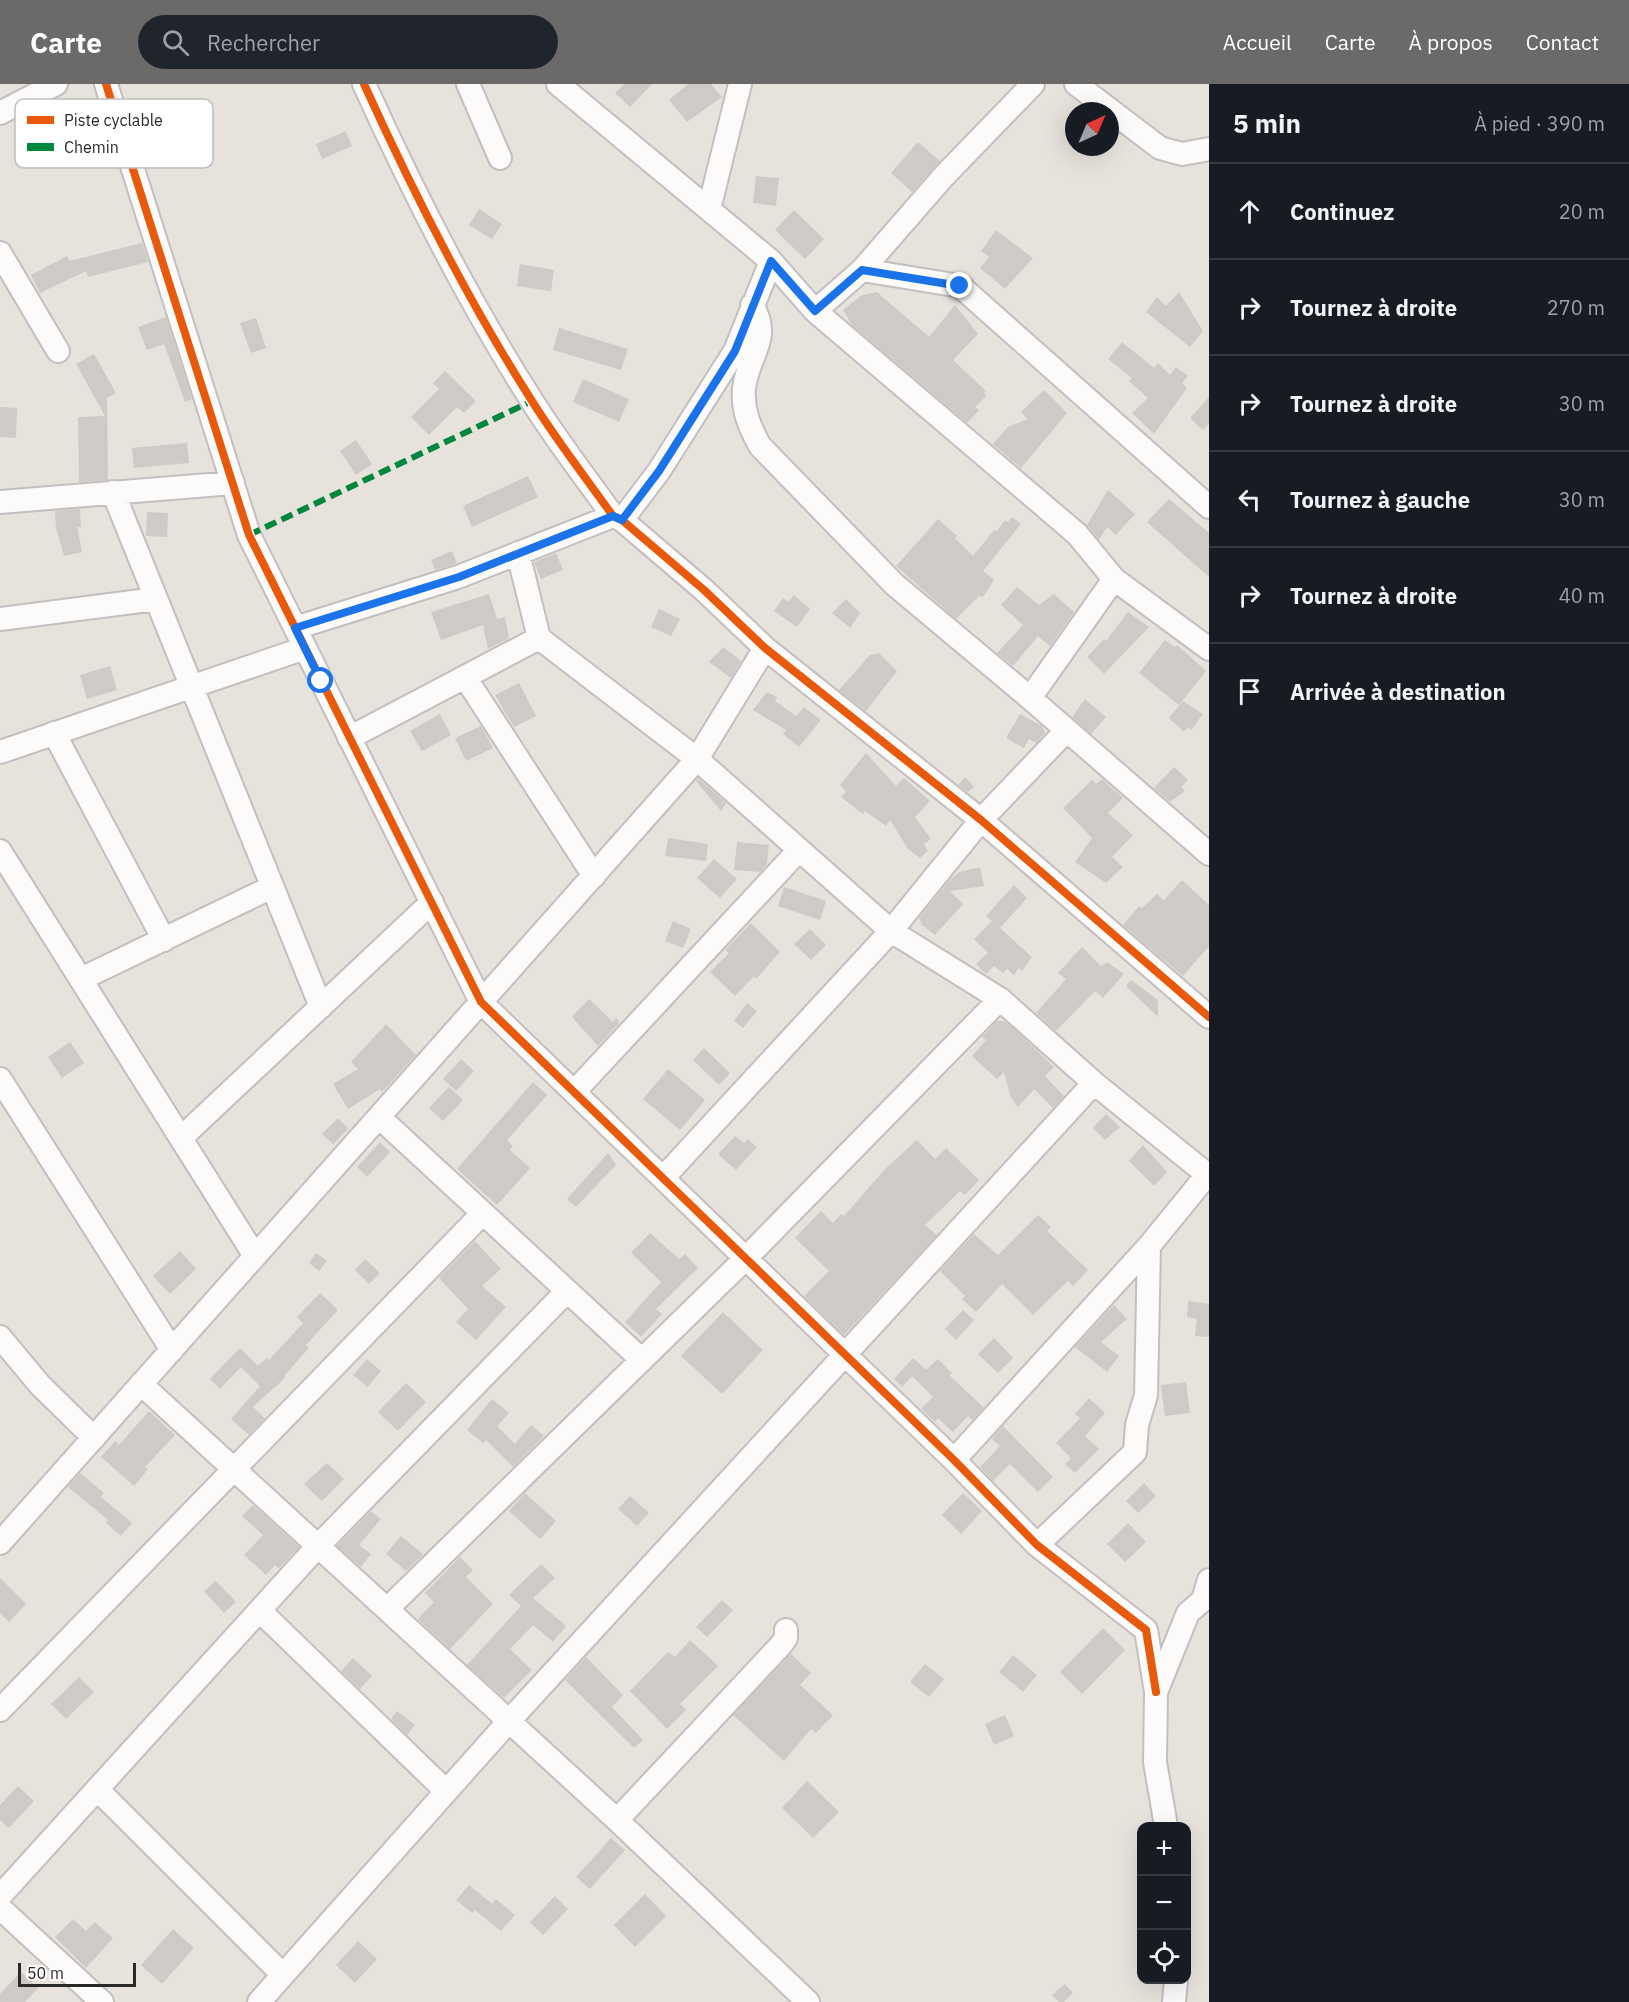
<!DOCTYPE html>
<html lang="fr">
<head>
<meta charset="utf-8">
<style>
  :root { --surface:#171b24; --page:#20242c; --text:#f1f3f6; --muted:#9ea1a6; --line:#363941; --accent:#6c6a68 }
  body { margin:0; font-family:"IBM Plex Sans",sans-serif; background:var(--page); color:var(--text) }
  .controls { position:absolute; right:18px; bottom:18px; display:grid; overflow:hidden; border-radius:12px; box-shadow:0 6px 24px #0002 }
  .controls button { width:54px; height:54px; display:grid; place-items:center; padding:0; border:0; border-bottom:2px solid var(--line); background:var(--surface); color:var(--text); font:30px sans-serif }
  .compass { position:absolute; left:1065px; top:18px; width:54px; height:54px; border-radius:50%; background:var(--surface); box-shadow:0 6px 24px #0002; rotate:44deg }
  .scale { position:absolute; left:18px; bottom:15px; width:118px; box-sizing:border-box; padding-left:6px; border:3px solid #292929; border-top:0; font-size:16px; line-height:21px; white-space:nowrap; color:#292929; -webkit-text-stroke:4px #fff; paint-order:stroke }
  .stop { position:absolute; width:18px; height:18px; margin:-14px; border:4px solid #1a73e8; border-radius:50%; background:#fff }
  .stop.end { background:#1a73e8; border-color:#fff; box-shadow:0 2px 6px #0008 }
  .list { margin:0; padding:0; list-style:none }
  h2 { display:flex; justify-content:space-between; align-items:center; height:78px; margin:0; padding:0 24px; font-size:26px }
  h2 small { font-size:20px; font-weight:400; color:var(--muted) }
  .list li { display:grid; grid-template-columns:39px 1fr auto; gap:18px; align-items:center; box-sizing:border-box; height:96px; padding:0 24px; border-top:2px solid var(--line) }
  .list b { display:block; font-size:22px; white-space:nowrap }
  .list em { font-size:20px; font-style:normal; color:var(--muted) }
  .icon { flex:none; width:33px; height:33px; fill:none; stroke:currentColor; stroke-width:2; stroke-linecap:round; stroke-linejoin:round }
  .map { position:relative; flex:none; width:1209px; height:1918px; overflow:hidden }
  header { display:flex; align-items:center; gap:36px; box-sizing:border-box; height:84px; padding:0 30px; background:var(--accent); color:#fff }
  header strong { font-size:28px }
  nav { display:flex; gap:33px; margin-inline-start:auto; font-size:21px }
  .search { width:420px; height:54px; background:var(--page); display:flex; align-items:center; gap:15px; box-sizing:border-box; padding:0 21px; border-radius:33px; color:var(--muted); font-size:22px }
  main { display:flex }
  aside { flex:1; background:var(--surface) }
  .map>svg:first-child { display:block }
  .building { fill:#cecac7 }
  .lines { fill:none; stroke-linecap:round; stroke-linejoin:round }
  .minor-casing { stroke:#c1bfbf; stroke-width:26 }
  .minor { stroke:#fcfbfa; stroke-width:22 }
  .quiet { stroke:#00873e; stroke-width:6; stroke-dasharray:12 6; stroke-linecap:butt }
  .cycleway-casing { stroke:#fff; stroke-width:11 }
  .cycleway { stroke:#e8590c; stroke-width:8 }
  .route { stroke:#1a73e8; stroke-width:8 }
  .key { fill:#fff; stroke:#bfbfbf; stroke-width:1.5 }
  .key-label { font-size:16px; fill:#292929 }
</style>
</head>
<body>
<header>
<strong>Carte</strong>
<div class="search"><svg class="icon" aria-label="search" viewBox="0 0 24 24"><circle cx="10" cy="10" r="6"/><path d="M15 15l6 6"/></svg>Rechercher</div>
<nav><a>Accueil</a><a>Carte</a><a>À propos</a><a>Contact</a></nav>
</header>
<main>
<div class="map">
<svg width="1209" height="1918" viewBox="0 0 1209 1918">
  <rect width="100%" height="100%" fill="#e8e2dd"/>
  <path class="building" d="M624,0H652L630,23L615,9Z
    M688,0H711L722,13L687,38L669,16Z
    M346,47L352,62L322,75L316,60Z
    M918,58L940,77L912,108L891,89Z
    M756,92L779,94L776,122L753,119Z
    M479,125L502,140L492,155L469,141Z
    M794,126L824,155L805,175L775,146Z
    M996,146L1033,174L1005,205L980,184L989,173L981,167Z
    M142,159L148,178L88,193L86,187L40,209L31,191L67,172L70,177Z
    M520,180L554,186L551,207L517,202Z
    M877,208L929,253L955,221L978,250L953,276L986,307L984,309L986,312L975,323L979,326L967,339L852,241L843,226L862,211Z
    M1179,208L1203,247L1190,263L1146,228L1157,213L1166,222Z
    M166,233L192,315L185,318L164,260L147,266L138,243Z
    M256,234L266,264L251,269L240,239Z
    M559,244L628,265L621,286L553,266Z
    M1122,258L1154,284L1158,279L1170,291L1176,283L1188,292L1182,299L1187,304L1154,350L1132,329L1148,314L1129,297L1132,294L1108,275Z
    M94,270L116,309L107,314L108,396L79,398L78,333L105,332L76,280Z
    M445,287L476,317L464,329L457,323L429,351L411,333L439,305L433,299Z
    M583,295L629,315L619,338L573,318Z
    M1044,306L1067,329L1021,384L993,360L1008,343L1028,335L1021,328Z
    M1209,313V340L1203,346L1190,334Z
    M0,323L17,324L16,354L0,353Z
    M356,356L372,380L356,391L340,367Z
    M187,359L189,379L134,384L132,364Z
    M528,392L538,413L472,443L463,422Z
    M1108,406L1135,430L1116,451L1107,443L1099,456L1087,441Z
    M1169,415L1209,449V493L1147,438Z
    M80,425L81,443H77L82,468L64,472L56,444L55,427Z
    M147,428L168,429L167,453L146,452Z
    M1012,433L1021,440L983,487L994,496L983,513L979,512L956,535L896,482L938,435L957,452L955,454L973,472L994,446L997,447L1005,436L1008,438Z
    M452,467L457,479L435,486L431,476Z
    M556,469L563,486L541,495L534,478Z
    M1017,503L1039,521L1054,510L1074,528L1050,562L1038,552L1013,582L997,569L1023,541L1001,521Z
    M489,510L497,535L505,533L509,554L488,565L483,541L441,556L431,528Z
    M794,511L810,525L797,543L774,527L783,514L788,518Z
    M846,515L860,529L850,544L832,529Z
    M659,525L680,535L671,552L651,543Z
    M1128,528L1149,543L1104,590L1087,573L1104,555L1106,557Z
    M1165,556L1175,563L1177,561L1206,587L1179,621L1139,589Z
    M723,563L741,577L731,594L709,578Z
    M879,569L897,587L866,627L839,606L870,571Z
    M110,582L117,606L87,615L80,591Z
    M519,599L536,632L514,643L495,611Z
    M767,608L777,613L775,617L796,632L804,623L821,636L799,663L783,650L786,646L753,626Z
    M1085,615L1106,633L1091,650L1072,633Z
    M1183,617L1203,630L1191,646L1188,643L1184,648L1169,634Z
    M440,630L451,651L422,667L410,647Z
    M1020,630L1042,642L1045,649L1036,659L1029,655L1024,664L1006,654Z
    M481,642L493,664L466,677L455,654Z
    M866,669L896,702L904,694L930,717L915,733L931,755L924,760L928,767L920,774L908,765L890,736L886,742L865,727L863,730L841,713L846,708L840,701Z
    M1174,683L1188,696L1181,703L1185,707L1170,718L1154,704Z
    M965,693L974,703L968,708L958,701Z
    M698,694L726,719L721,727L696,697Z
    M1102,695L1123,714L1108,729L1133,751L1112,773L1123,783L1106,799L1075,778L1092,754L1063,724L1092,696L1096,700Z
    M668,754L708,760L706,777L665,772Z
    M737,758L769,761L767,780L760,788L734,786Z
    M714,775L737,795L720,814L697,794Z
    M980,783L984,802L950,807L963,820L935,851L922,841L919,834L948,798L959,788Z
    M1182,796L1209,821V862L1183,892L1123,841L1139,822L1142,824L1157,810L1164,816Z
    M1014,801L1027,814L1000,844L1032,873L1022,887L1019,884L1014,891L1007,885L1003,889L994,882L986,890L976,880L988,869L974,855L992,837L986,832Z
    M784,803L826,817L820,836L778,822Z
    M673,837L691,845L683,864L665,857Z
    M751,839L780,868L756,895L754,892L735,912L710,888L729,869L725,866Z
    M810,845L826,861L811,876L794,860Z
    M1082,863L1101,882L1107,878L1124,890L1103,914L1095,907L1056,947L1036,929L1066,895L1058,889Z
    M1131,896L1158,916V933L1126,902Z
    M589,915L613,938L616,934L620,938L598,962L572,933Z
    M747,919L757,927L743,944L734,937Z
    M997,937H1003L1011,942L1054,983L1045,992L1064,1012L1053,1024L1034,1005L1018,1023L1011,1014L1004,988L997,995L972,972L986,956L982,953Z
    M386,940L416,971L382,1008L380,1005L348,1025L333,1000L358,985L351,978Z
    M70,958L84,979L62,994L48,973Z
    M704,964L730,989L719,1001L693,976Z
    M461,975L474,987L456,1007L443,995Z
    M668,985L705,1016L680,1046L643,1015Z
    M533,998L547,1011L507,1056L513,1062L510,1066L530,1084L497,1121L457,1085Z
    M449,1003L463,1016L443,1037L429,1024Z
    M1106,1030L1120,1043L1105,1056L1093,1044Z
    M338,1034L348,1045L333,1060L322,1050Z
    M735,1052L744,1059L748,1055L757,1063L736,1086L718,1070Z
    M917,1056L935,1075L946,1064L979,1096L965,1111L960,1107L925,1141L937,1151L844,1251L804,1212L829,1187L795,1154L821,1127L833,1139L841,1130L844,1132L885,1085Z
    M380,1058L390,1068L367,1093L357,1083Z
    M1143,1061L1167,1088L1154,1102L1129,1077Z
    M608,1069L616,1081L576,1123L567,1115Z
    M1038,1131L1051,1143L1047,1147L1088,1186L1073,1202L1068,1197L1033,1231L1002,1200L976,1228L962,1215L965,1212L940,1187L974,1150L998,1171Z
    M650,1149L679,1175L685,1170L698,1184L656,1225L662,1230L641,1253L625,1238L661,1198L631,1169Z
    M475,1157L501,1185L482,1202L506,1223L476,1256L456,1238L468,1225L439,1194Z
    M180,1167L196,1185L170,1210L153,1192Z
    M316,1169L327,1177L319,1187L309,1179Z
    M365,1175L380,1189L369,1200L355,1186Z
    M320,1209L338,1226L306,1261L309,1264L284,1292L285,1294L253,1323L265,1334L249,1351L231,1335L260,1302L241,1283L220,1305L210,1295L240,1264L258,1282L267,1274L269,1276L303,1239L297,1233Z
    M1188,1217L1209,1220V1253L1195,1252L1197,1235L1187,1233Z
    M1114,1221L1127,1235L1101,1258L1119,1272L1107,1288L1075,1263Z
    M963,1226L974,1236L956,1256L945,1245Z
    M723,1228L763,1266L722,1310L681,1272Z
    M994,1254L1013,1274L998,1289L978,1270Z
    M913,1274L926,1286L938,1275L952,1289L949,1291L984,1324L972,1336L968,1332L953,1348L938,1334L935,1338L921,1325L933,1313L912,1292L902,1303L894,1295Z
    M367,1275L381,1287L368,1303L353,1291Z
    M1186,1298L1190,1329L1165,1332L1161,1301Z
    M406,1299L426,1318L398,1347L378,1328Z
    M1089,1314L1105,1329L1085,1352L1099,1365L1075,1389L1065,1380L1071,1374L1056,1359L1080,1334L1075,1330Z
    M492,1315L509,1329L497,1342L515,1360L531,1341L544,1352L513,1383L486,1356L483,1359L467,1346Z
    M149,1327L175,1351L145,1383L148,1385L134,1402L101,1373L115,1357L119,1361Z
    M1003,1342L1053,1393L1038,1408L1010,1380L993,1397L980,1383L1000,1362L992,1355Z
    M327,1379L344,1395L322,1417L304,1400Z
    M80,1389L104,1409L101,1413L132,1439L121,1452L106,1439L108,1436L68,1403Z
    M1144,1399L1156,1412L1138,1429L1126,1417Z
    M525,1409L556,1437L540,1455L509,1427Z
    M963,1409L982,1427L961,1450L942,1431Z
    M630,1412L649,1429L637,1442L618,1425Z
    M253,1421L299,1463L279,1484L275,1481L266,1491L244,1471L263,1451L242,1432Z
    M371,1427L381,1435L359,1461L371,1470L361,1483L337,1462Z
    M1128,1439L1146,1458L1125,1478L1107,1460Z
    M401,1452L423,1470L406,1487L386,1470Z
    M460,1473L473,1486L466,1493L493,1520L450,1565L418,1535L434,1518L425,1509Z
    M541,1480L555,1494L533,1514L566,1542L553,1558L533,1541L510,1565L532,1586L504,1614L467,1581L521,1522L509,1511Z
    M0,1494L26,1520L9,1538L0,1529Z
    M216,1497L236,1518L224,1529L204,1507Z
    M722,1516L733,1526L707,1553L696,1543Z
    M1103,1544L1125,1566L1082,1610L1060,1588Z
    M690,1556L718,1582L680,1620L686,1626L667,1645L630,1607L668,1568L675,1573Z
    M791,1570L811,1589L800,1601L833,1631L816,1649L811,1645L784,1677L733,1631Z
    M1013,1571L1037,1591L1023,1608L999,1588Z
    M586,1573L623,1611L612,1623L643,1656L634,1664L565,1596Z
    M353,1574L372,1592L360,1605L341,1587Z
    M925,1580L944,1595L929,1613L910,1598Z
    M79,1593L94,1608L66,1635L51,1620Z
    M397,1627L415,1641L407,1651L391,1635Z
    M1005,1631L1014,1652L994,1661L985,1640Z
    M807,1697L839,1728L813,1754L782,1724Z
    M18,1702L34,1717L9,1744L0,1736V1721Z
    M611,1754L625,1766L590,1805L576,1793Z
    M469,1801L492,1820L496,1815L515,1831L501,1847L475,1826L472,1829L456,1816Z
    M645,1810L666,1832L635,1863L614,1841Z
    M555,1812L568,1825L543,1851L530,1838Z
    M73,1835L86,1847L95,1838L113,1854L86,1884L55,1853Z
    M173,1845L194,1864L162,1900L141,1881Z
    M358,1857L377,1875L355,1899L336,1881Z
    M21,1888L38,1904L25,1918H0V1910Z
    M1065,1900L1073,1909L1064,1918H1059L1052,1911Z"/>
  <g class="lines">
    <defs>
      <path id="minor" d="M106,0L249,451L481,918L954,1376L1037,1461L1146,1546L1156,1608
        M364,0C413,108 468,217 532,317C557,357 586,394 613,432L622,436L704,506L765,564L981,736L1209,933
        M468,0L500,74
        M558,0L771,177L815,227L1077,450L1114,495L1209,565
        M1076,0L1160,64L1182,70L1209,65
        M0,29L56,0
        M709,125L740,0
        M0,169L58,267
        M862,186L960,202L1209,423
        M752,221C773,256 747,271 744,305C742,326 750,344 760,362L895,501L1030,614L1209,770
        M815,227L862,186L944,92L1033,0
        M113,408L321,923
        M0,418L233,399
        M622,436L659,387L735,267L771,177
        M518,469L539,554L697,675L891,847L1000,915L1094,999L1209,1092
        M0,535L156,515
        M295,544L458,493L613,432
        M465,593L594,792
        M1030,614L1114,495
        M54,649L164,856
        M349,654L539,554
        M0,668L305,564
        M0,767L255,1172
        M81,895L272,803
        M0,995L172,1266
        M574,1008L799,766
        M379,1033L642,1276
        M181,1054L432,818
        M663,1094L891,847L981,736L1066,647
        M0,1253L40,1301L94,1354
        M141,1300L617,1736L808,1918
        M954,1376L1149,1162L1207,1091
        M0,1459L697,675L765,564
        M1037,1461L1135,1368L1137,1341L1146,1311L1149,1162
        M387,1525L746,1174L1000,915
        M260,1527L446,1707
        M0,1626L483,1129
        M98,1706L283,1891
        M617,1736L781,1561L786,1554V1546
        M1166,1742L1155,1678L1156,1608L1188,1529L1203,1516L1209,1496
        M0,1812L318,1462L567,1207
        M0,1824L102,1918
        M259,1918L509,1637L1094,999
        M1174,1918L1176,1896"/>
    </defs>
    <use href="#minor" class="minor-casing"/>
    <use href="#minor" class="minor"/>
    <path class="quiet" d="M249,451L532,317"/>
    <defs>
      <path id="cycleway" d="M106,0L249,451L481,918L954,1376L1037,1461L1146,1546L1156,1608
        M364,0C413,108 468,217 532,317C557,357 586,394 613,432L622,436L704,506L765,564L981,736L1209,933"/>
    </defs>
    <use href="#cycleway" class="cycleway-casing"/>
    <use href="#cycleway" class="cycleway"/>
  </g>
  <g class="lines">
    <path class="route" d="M321,597L295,544L459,493L613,432L622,436L659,387L735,267L771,177L815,227L862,186L960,202"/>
  </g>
  <rect x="15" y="15" width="198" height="69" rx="9" class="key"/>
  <rect x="27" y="32" width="27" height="8" fill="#e8590c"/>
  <rect x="27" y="59" width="27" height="8" fill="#00873e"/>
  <g class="key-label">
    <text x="64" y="42">Piste cyclable</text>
    <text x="64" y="69">Chemin</text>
  </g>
</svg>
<div class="controls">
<button>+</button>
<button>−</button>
<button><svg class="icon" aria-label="locate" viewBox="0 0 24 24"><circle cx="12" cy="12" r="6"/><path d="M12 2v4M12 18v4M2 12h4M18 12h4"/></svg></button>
</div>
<svg class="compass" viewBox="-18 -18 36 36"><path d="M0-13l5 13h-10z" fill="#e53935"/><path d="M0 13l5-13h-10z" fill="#9ea1a6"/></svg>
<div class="scale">50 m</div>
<div class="stop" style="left:321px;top:597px"></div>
<div class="stop end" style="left:960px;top:202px"></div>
</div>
<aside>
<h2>5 min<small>À pied · 390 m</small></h2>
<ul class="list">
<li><svg class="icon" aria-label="ahead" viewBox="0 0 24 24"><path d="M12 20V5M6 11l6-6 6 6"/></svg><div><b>Continuez</b></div><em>20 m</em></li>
<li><svg class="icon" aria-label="right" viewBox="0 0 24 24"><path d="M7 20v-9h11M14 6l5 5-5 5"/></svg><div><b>Tournez à droite</b></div><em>270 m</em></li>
<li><svg class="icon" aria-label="right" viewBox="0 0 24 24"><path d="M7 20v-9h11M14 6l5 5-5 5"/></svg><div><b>Tournez à droite</b></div><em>30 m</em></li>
<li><svg class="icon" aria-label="left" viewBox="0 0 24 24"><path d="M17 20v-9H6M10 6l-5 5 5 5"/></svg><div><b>Tournez à gauche</b></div><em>30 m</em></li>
<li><svg class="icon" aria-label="right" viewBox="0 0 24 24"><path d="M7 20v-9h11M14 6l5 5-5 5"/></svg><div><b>Tournez à droite</b></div><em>40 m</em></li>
<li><svg class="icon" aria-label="arrive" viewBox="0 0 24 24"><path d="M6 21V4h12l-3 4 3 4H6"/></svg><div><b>Arrivée à destination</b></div></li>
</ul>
</aside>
</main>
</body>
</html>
